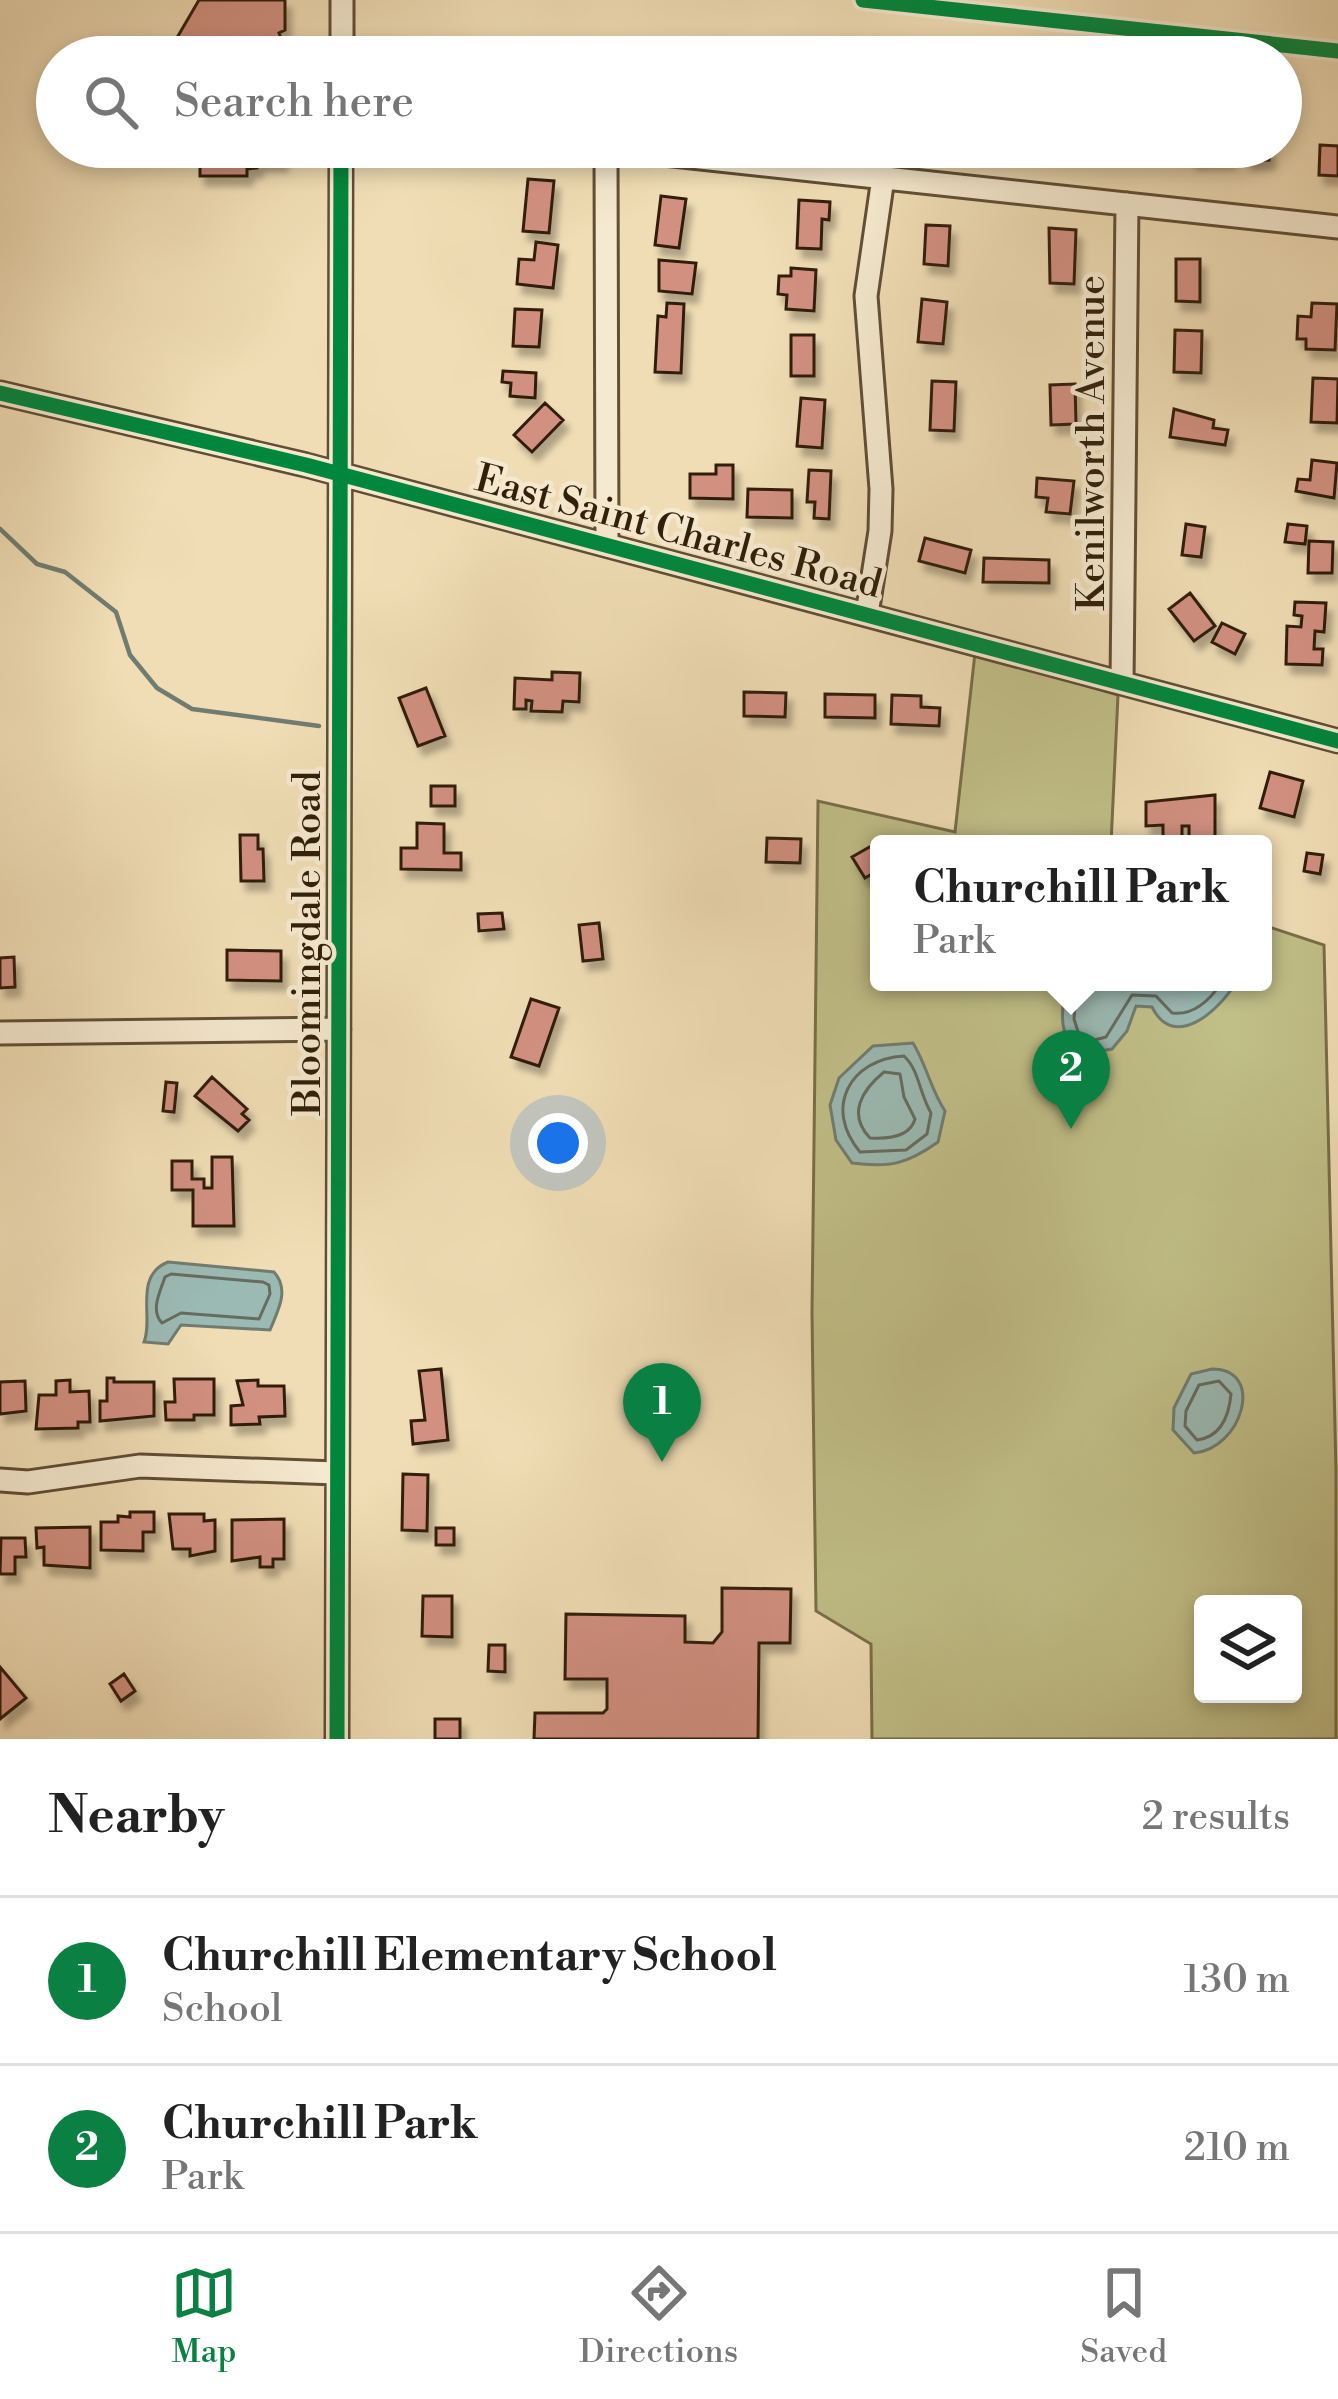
<!DOCTYPE html>
<html lang="en">
<head>
<meta charset="utf-8">
<style>
  :root { --surface:#fff; --page:#f6f6f6; --text:#222; --muted:#767676; --line:#e0e0e0; --accent:#0b8043 }
  body { margin:0; font-family:"Libre Bodoni",serif; background:var(--page); color:var(--text) }
  .controls { position:absolute; right:36px; bottom:36px; display:grid; overflow:hidden; border-radius:12px; box-shadow:0 6px 18px #0003 }
  .controls button { width:108px; height:108px; display:grid; place-items:center; padding:0; border:0; border-bottom:3px solid var(--line); background:var(--surface); color:var(--text); font:60px sans-serif }
  .you { position:absolute; left:558px; top:1143px; width:42px; height:42px; margin:-30px; border:9px solid #fff; border-radius:50%; background:#1a73e8; box-shadow:0 0 0 18px #1a73e833 }
  .badge { display:grid; place-items:center; width:78px; height:78px; border-radius:50%; background:var(--accent); color:#fff; font-size:39px; font-weight:700 }
  .pin { position:absolute; translate:-50% -99px; filter:drop-shadow(0 3px 6px #0008) }
  .pin::after { content:''; position:absolute; top:63px; width:42px; height:36px; background:inherit; clip-path:polygon(0 0,100% 0,50% 100%) }
  .popup { position:absolute; left:870px; top:835px; width:402px; height:156px; box-sizing:border-box; display:grid; place-content:center; border-radius:12px; background:var(--surface); filter:drop-shadow(0 3px 9px #0005); font-size:39px; white-space:nowrap; color:var(--muted) }
  .popup b { font-size:45px; color:var(--text) }
  .popup::after { content:''; position:absolute; left:50%; top:100%; margin-left:-24px; border:24px solid transparent; border-top-color:var(--surface) }
  .list { margin:0; padding:0; list-style:none }
  h2 { display:flex; justify-content:space-between; align-items:center; height:156px; margin:0; padding:0 48px; font-size:51px }
  h2 small { font-size:39px; font-weight:400; color:var(--muted) }
  .list li { display:grid; grid-template-columns:78px 1fr auto; gap:36px; align-items:center; box-sizing:border-box; height:168px; padding:0 48px; border-top:3px solid var(--line) }
  .list b { display:block; font-size:45px; white-space:nowrap }
  .list p { margin:0; font-size:39px; white-space:nowrap; color:var(--muted) }
  .list em { font-size:39px; font-style:normal; color:var(--muted) }
  .icon { flex:none; width:66px; height:66px; fill:none; stroke:currentColor; stroke-width:2; stroke-linecap:round; stroke-linejoin:round }
  .map { position:relative; flex:none; width:1338px; height:1739px; overflow:hidden }
  .search { position:absolute; background:var(--surface); box-shadow:0 6px 18px #0003; left:36px; right:36px; top:36px; height:132px; display:flex; align-items:center; gap:30px; box-sizing:border-box; padding:0 42px; border-radius:66px; color:var(--muted); font-size:45px }
  .sheet { height:492px; background:var(--surface) }
  nav { display:flex; justify-content:space-around; align-items:center; box-sizing:border-box; height:168px; border-top:3px solid var(--line); background:var(--surface); font-size:33px; color:var(--muted) }
  nav a { display:grid; justify-items:center; gap:6px }
  nav .on { color:var(--accent) }
  .map>svg:first-child { display:block }
  .green { fill:#c1bf88; stroke:#796f49; stroke-width:3; fill-rule:evenodd }
  .water { fill:#9bbab4; stroke:#717c70; stroke-width:3 }
  .lines { fill:none; stroke-linecap:round; stroke-linejoin:round }
  .shore { stroke:#666c5f; stroke-width:3 }
  .stream { stroke:#717c70; stroke-width:4.5 }
  .building { fill:#d29081; stroke:#311f0a; stroke-width:3; filter:url(#shadow) }
  .minor-casing { stroke:#614e35; stroke-width:27 }
  .minor { stroke:#f5e9cf; stroke-width:21 }
  .cycleway-casing { stroke:#f5e9cf; stroke-width:22 }
  .cycleway { stroke:#00873e; stroke-width:15 }
  .labels { text-anchor:middle; stroke-width:9; stroke-linejoin:round; paint-order:stroke }
  .street-label { font-size:39px; fill:#311f0a; stroke:#f5e9cf }
</style>
</head>
<body>
<div class="map">
<svg width="1338" height="1739" viewBox="0 0 1338 1739">
  <defs>
    <filter id="shadow"><feDropShadow dx="5.5" dy="9" stdDeviation="3" flood-color="#0004"/></filter>
  </defs>
  <rect width="100%" height="100%" fill="#f0ddb5"/>
  <filter id="stains"><feTurbulence type="fractalNoise" baseFrequency=".00167" numOctaves="4"/><feColorMatrix values="0 0 0 0 .2 0 0 0 0 .09 0 0 0 0 .02 0 0 0 .5 -.17"/></filter>
  <radialGradient id="worn" r=".72"><stop offset=".6" stop-color="#630" stop-opacity="0"/><stop offset="1" stop-color="#630" stop-opacity=".3"/></radialGradient>
  <path class="green" d="M975,653L1118,695L1111,844H879V982H1263V925L1324,945L1336,1471V1739H872L871,1644L816,1611L812,1313L818,801L955,832ZM1203,1604H1293V1694H1203Z"/>
  <path class="water" d="M1066,982H1236C1220,1010 1174,1052 1152,1007L1136,1006L1127,1031L1112,1049L1082,1054C1056,1038 1062,1008 1066,982Z
    M913,1043C927,1066 930,1088 945,1111L938,1142C907,1164 890,1168 852,1163L836,1140L830,1105L839,1078L873,1046Z
    M168,1262L274,1272C290,1290 278,1310 270,1330L181,1325L168,1344L144,1342C154,1318 133,1276 168,1262Z
    M1212,1369C1266,1369 1242,1449 1194,1453L1173,1430L1174,1408L1191,1374Z"/>
  <g class="lines">
    <path class="shore" d="M1077,982L1074,1019L1080,1038L1087,1042L1106,1037L1132,995L1156,996L1172,1013C1194,1016 1210,1000 1222,982
      M904,1056C919,1070 919,1092 931,1113L927,1134L906,1150L860,1152C823,1108 850,1059 904,1056Z
      M884,1072L900,1074L904,1097L915,1119C910,1137 887,1139 870,1138C847,1114 862,1090 884,1072Z
      M171,1274L263,1282L269,1285L270,1294L259,1319L181,1313L162,1323C150,1310 160,1292 165,1277Z
      M1219,1381L1231,1394C1229,1416 1221,1437 1197,1440L1185,1426L1186,1411L1199,1385Z"/>
    <path class="stream" d="M0,529L37,564L65,572L116,612L130,655L157,688L192,709L319,726"/>
  </g>
  <path class="building" d="M199,0H285V30L279,33L289,57H177L171,48Z
    M463,42L481,43L480,51L515,53V57H463Z
    M392,48L430,50V57H392Z
    M1320,145L1338,146V176L1319,175Z
    M200,147H282V162H257V168L247,169V176H200Z
    M1190,147H1229V159L1191,160Z
    M1246,147H1269V160L1246,161Z
    M528,179L554,181L549,233L523,231Z
    M661,196L686,199L679,248L655,245Z
    M799,200L830,202L829,220L822,219L821,249L797,248Z
    M926,225L950,226L948,266L924,264Z
    M1049,228L1076,230L1074,284L1050,283Z
    M536,242L558,245L553,288L517,284L519,259L534,260Z
    M1176,259H1200V302L1176,301Z
    M659,260L696,263L692,294L659,291Z
    M791,268L816,270L814,311L786,309L787,295L778,294L779,276H791Z
    M922,299L947,302L943,344L918,342Z
    M667,303L684,304L681,373L655,372L658,316L666,317Z
    M1312,303L1337,304L1335,350L1306,349V339H1297L1298,316L1311,317Z
    M515,309L542,310L539,347L513,346Z
    M1175,330L1202,331L1201,373L1174,372Z
    M791,335H814V376H791Z
    M503,371L536,373L535,398L510,396L511,383L502,382Z
    M1313,378L1338,379L1337,423L1311,422Z
    M932,381L956,382L954,431L930,430Z
    M1075,384L1076,424L1051,425L1050,385Z
    M801,398L825,400L822,448L797,446Z
    M545,403L563,420L532,452L514,435Z
    M1174,409L1214,420L1213,428L1228,430L1225,445L1170,437Z
    M1312,460L1337,463L1334,498L1296,491L1298,479L1310,480Z
    M716,465H733V499L690,498V474H716Z
    M809,470L831,471L829,519L814,518L815,502H807Z
    M1037,478L1074,481L1070,514L1046,512L1048,498L1036,497Z
    M748,489L792,490V518L747,517Z
    M1186,524L1205,527L1201,557L1182,555Z
    M1288,524L1307,526L1305,544L1285,542Z
    M925,538L971,550L965,573L919,561Z
    M1309,541L1333,542L1332,573H1308Z
    M984,558L1049,560V583L983,582Z
    M1190,593L1215,626L1194,641L1169,609Z
    M1295,602L1326,603L1324,632L1315,631L1314,649H1323L1322,665L1286,664L1287,626L1301,627L1302,616L1294,615Z
    M1222,623L1245,634L1235,654L1212,642Z
    M552,672L580,673L579,702L563,701L562,712L531,711L532,701L526,700V709H514L515,678L552,680Z
    M426,688L445,736L418,746L399,698Z
    M744,692L786,693L785,717L744,716Z
    M825,694L875,695V718L825,717Z
    M892,695L921,696V707L940,708L939,726L891,724Z
    M1270,772L1303,781L1294,817L1260,808Z
    M431,786H455V806H431Z
    M1215,795V843H1189V826H1182V837H1163V825L1146,826V802Z
    M417,823L444,824V853H461V870L401,869V848H417Z
    M240,835H258V849H263L264,881H241Z
    M887,837L891,844H879V870L865,878L852,857Z
    M767,838L801,839L800,863L766,862Z
    M1307,853L1323,855L1320,874L1304,871Z
    M502,913L504,929L479,931L478,914Z
    M599,923L603,959L583,961L579,925Z
    M227,950L281,951V981L227,980Z
    M14,957L15,987L0,988V958Z
    M531,999L559,1008L539,1066L511,1057Z
    M212,1077L247,1109L242,1114L249,1120L238,1131L195,1096Z
    M166,1082L177,1083L174,1112L163,1111Z
    M212,1157H232L234,1226H193V1190H172V1161H192V1179H204V1188H212Z
    M441,1369L448,1440L413,1444L411,1421L425,1420L419,1371Z
    M107,1378H114V1382H154V1416L100,1421V1401H107Z
    M174,1379H214V1415H194V1420H166L165,1402H175Z
    M70,1380V1392L89,1391L90,1422H78V1428L36,1429L39,1395H56V1381Z
    M258,1380V1386H284L285,1416L259,1417L260,1424L231,1425V1406L243,1405L237,1381Z
    M25,1381L26,1411L0,1414V1382Z
    M403,1474L428,1475L427,1531L402,1530Z
    M130,1512H154V1532H143V1551L101,1550V1522H118V1516L130,1517Z
    M169,1514H204V1521L215,1520V1551L190,1556V1549H173Z
    M284,1519V1559H273V1567H260V1557L232,1561V1520Z
    M90,1527V1568L44,1565V1547L37,1548L36,1528Z
    M436,1528H454V1545H436Z
    M1,1538H25L26,1557H15V1574H0Z
    M722,1588L791,1589L790,1643H759L758,1739H534L535,1713H603L607,1709V1679H565L566,1614L685,1616V1642L713,1643L722,1632Z
    M423,1596H452V1637L422,1636Z
    M489,1645H505V1672L488,1671Z
    M0,1667L26,1698L0,1719Z
    M124,1674L135,1691L121,1701L110,1684Z
    M435,1719H460V1739H435Z"/>
  <g class="lines">
    <defs>
      <path id="minor" d="M342,57V0
        M599,147L1338,227
        M606,148L607,544
        M0,393L306,465L1338,741
        M867,614L880,531L881,489L866,296L883,178
        M1122,683L1127,204
        M0,1033L339,1029
        M0,1480L28,1482L140,1466L336,1473
        M337,1739L341,147"/>
    </defs>
    <use href="#minor" class="minor-casing"/>
    <use href="#minor" class="minor"/>
    <defs>
      <path id="cycleway" d="M863,0L1338,51
        M0,393L306,465L1338,741
        M337,1739L341,147"/>
    </defs>
    <use href="#cycleway" class="cycleway-casing"/>
    <use href="#cycleway" class="cycleway"/>
  </g>
  <g class="labels">
    <g class="street-label">
      <text transform="translate(1090 443) rotate(-90)" y="14">Kenilworth Avenue</text>
      <text transform="translate(679 530) rotate(15)" y="14">East Saint Charles Road</text>
      <text transform="translate(306 943) rotate(-90)" y="14">Bloomingdale Road</text>
    </g>
  </g>
  <rect width="100%" height="100%" filter="url(#stains)"/>
  <rect width="100%" height="100%" fill="url(#worn)"/>
</svg>
<div class="controls">
<button><svg class="icon" aria-label="layers" viewBox="0 0 24 24"><path d="M12 4l9 5-9 5-9-5zM3 14l9 5 9-5"/></svg></button>
</div>
<div class="you"></div>
<div class="pin badge" style="left:662px;top:1462px">1</div>
<div class="pin badge" style="left:1071px;top:1129px">2</div>
<div class="popup"><b>Churchill Park</b>Park</div>
<div class="search"><svg class="icon" aria-label="search" viewBox="0 0 24 24"><circle cx="10" cy="10" r="6"/><path d="M15 15l6 6"/></svg>Search here</div>
</div>
<section class="sheet">
<h2>Nearby<small>2 results</small></h2>
<ul class="list">
<li><span class="badge">1</span><div><b>Churchill Elementary School</b><p>School</p></div><em>130 m</em></li>
<li><span class="badge">2</span><div><b>Churchill Park</b><p>Park</p></div><em>210 m</em></li>
</ul>
</section>
<nav>
<a class="on"><svg class="icon" aria-label="map" viewBox="0 0 24 24"><path d="M3 6l6-2 6 2 6-2v14l-6 2-6-2-6 2zM9 4v14M15 6v14"/></svg>Map</a>
<a><svg class="icon" aria-label="directions" viewBox="0 0 24 24"><path d="M12 3l9 9-9 9-9-9zM9 14v-3h6M13 9l2 2-2 2"/></svg>Directions</a>
<a><svg class="icon" aria-label="saved" viewBox="0 0 24 24"><path d="M7 4h10v16l-5-4-5 4z"/></svg>Saved</a>
</nav>
</body>
</html>
